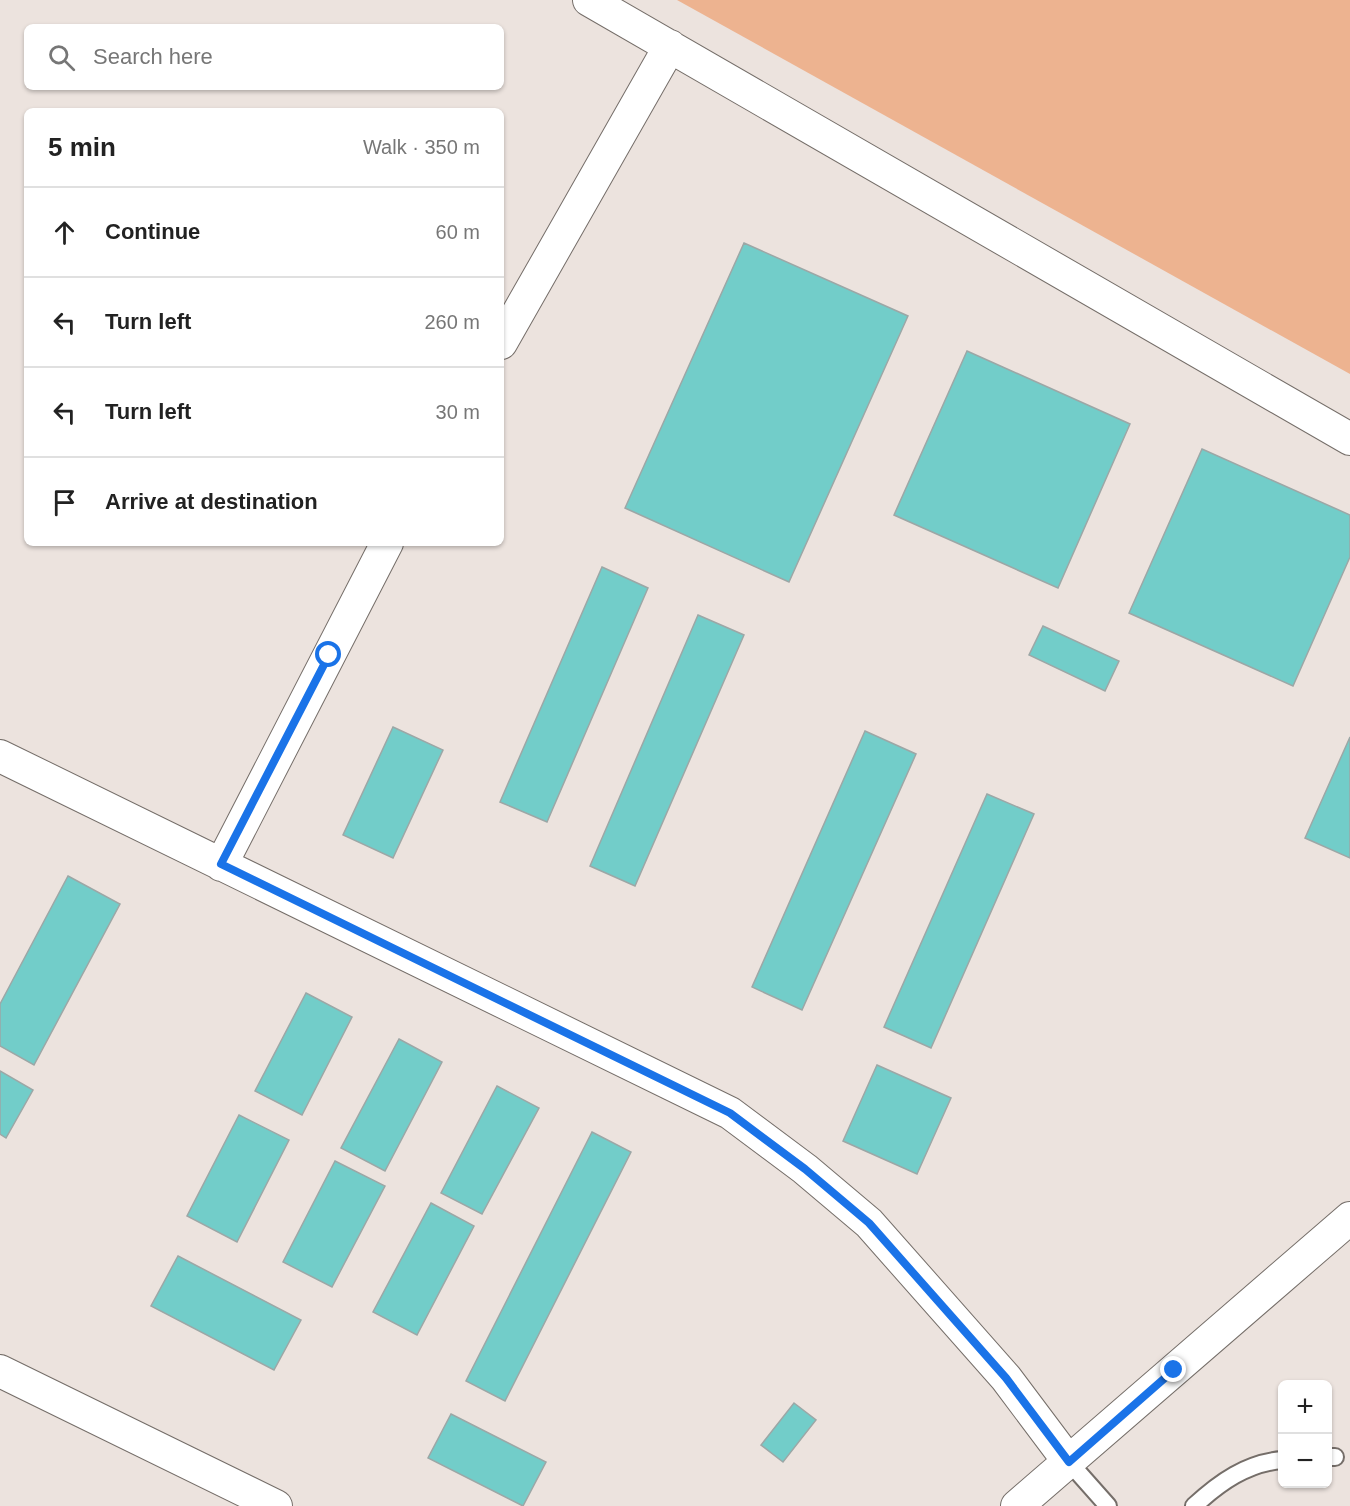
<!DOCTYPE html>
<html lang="en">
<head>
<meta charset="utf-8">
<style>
  :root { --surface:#fff; --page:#f6f6f6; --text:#222; --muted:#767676; --line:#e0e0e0 }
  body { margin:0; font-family:Arial,sans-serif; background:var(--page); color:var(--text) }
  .controls { position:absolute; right:18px; bottom:18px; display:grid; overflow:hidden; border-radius:9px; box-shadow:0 2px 4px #0004 }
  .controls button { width:54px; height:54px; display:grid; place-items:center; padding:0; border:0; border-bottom:2px solid var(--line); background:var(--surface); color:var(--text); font:30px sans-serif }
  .stop { position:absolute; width:18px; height:18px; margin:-14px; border:4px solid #1a73e8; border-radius:50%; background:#fff }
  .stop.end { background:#1a73e8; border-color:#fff; box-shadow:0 2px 6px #0008 }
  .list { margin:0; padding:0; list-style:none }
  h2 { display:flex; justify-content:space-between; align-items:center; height:78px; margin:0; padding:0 24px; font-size:26px }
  h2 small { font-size:20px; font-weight:400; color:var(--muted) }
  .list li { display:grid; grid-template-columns:39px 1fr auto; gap:18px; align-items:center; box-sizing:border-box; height:90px; padding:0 24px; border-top:2px solid var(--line) }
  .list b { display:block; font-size:22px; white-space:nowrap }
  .list em { font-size:20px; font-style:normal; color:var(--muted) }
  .icon { flex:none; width:33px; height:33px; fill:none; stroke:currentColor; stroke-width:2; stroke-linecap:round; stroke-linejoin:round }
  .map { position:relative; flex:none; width:1350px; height:1506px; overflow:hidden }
  .search { position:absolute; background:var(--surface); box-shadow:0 2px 4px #0004; left:24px; top:24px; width:480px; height:66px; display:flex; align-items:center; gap:15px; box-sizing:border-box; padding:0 21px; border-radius:9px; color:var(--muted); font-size:22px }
  .panel { position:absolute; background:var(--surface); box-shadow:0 2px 4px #0004; left:24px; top:108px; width:480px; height:438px; border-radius:9px }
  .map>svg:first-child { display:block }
  .green { fill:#edb390 }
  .building { fill:#72cdc9; stroke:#9ca7a6; stroke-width:1.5 }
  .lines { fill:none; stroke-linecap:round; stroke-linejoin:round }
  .service-casing { stroke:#756e69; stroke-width:20 }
  .minor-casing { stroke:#756e69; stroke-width:34 }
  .service { stroke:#fff; stroke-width:16 }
  .minor { stroke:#fff; stroke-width:32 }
  .route { stroke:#1a73e8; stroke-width:8 }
</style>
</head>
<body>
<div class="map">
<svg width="1350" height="1506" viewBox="0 0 1350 1506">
  <rect width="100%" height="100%" fill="#ece3de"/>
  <path class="green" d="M677,0H1350V374Z"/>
  <path class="building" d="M744,243L908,316L789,582L625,508Z
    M967,351L1130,424L1058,588L894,515Z
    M1202,449L1350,515V557L1293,686L1129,613Z
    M602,567L648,588L547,822L500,802Z
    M698,615L744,635L635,886L590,866Z
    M1043,626L1119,661L1105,691L1029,655Z
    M393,727L443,750L393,858L343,835Z
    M865,731L916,754L802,1010L752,987Z
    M1350,737V858L1305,838Z
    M987,794L1034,814L931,1048L884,1027Z
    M68,876L120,904L34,1065L0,1046V1004Z
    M306,993L352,1017L302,1115L255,1091Z
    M399,1039L442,1062L385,1171L341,1148Z
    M877,1065L951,1098L917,1174L843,1141Z
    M0,1071L33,1090L6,1138L0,1134Z
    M497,1086L539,1108L482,1214L441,1193Z
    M239,1115L289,1140L237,1242L187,1216Z
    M592,1132L631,1152L505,1401L466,1381Z
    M335,1161L385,1186L332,1287L283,1262Z
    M431,1203L474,1226L417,1335L373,1312Z
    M178,1256L301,1320L274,1370L151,1306Z
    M794,1403L816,1420L783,1462L761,1445Z
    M451,1414L546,1462L523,1506L428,1458Z"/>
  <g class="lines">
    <defs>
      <path id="service" d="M1328,1457H1335
        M1069,1462L1108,1506
        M1194,1506C1220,1482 1247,1463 1282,1460"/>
      <path id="minor" d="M589,0L1350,439
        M501,343L670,46
        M0,756L730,1113L805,1169L869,1223L1006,1378L1069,1462
        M221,865L387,543
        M0,1371L276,1506
        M1017,1506L1350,1218"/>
    </defs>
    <use href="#service" class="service-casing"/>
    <use href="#minor" class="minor-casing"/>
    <use href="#service" class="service"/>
    <use href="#minor" class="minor"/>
  </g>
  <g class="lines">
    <path class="route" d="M329,655L221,864L730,1113L805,1169L869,1223L1006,1378L1069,1462L1174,1370"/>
  </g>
</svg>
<div class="controls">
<button>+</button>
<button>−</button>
</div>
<div class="stop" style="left:329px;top:655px"></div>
<div class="stop end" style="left:1174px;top:1370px"></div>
<div class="search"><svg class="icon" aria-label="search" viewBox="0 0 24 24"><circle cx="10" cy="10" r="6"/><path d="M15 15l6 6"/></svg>Search here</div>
<section class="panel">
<h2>5 min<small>Walk · 350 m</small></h2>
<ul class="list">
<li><svg class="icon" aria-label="ahead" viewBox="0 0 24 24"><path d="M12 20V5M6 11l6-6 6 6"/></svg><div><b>Continue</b></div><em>60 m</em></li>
<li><svg class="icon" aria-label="left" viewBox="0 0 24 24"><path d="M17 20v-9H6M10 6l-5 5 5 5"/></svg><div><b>Turn left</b></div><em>260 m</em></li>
<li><svg class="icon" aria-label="left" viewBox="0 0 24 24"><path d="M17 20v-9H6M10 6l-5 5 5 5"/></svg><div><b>Turn left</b></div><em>30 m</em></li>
<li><svg class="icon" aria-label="arrive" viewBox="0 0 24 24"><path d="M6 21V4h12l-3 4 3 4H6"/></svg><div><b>Arrive at destination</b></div></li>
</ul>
</section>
</div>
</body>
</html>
